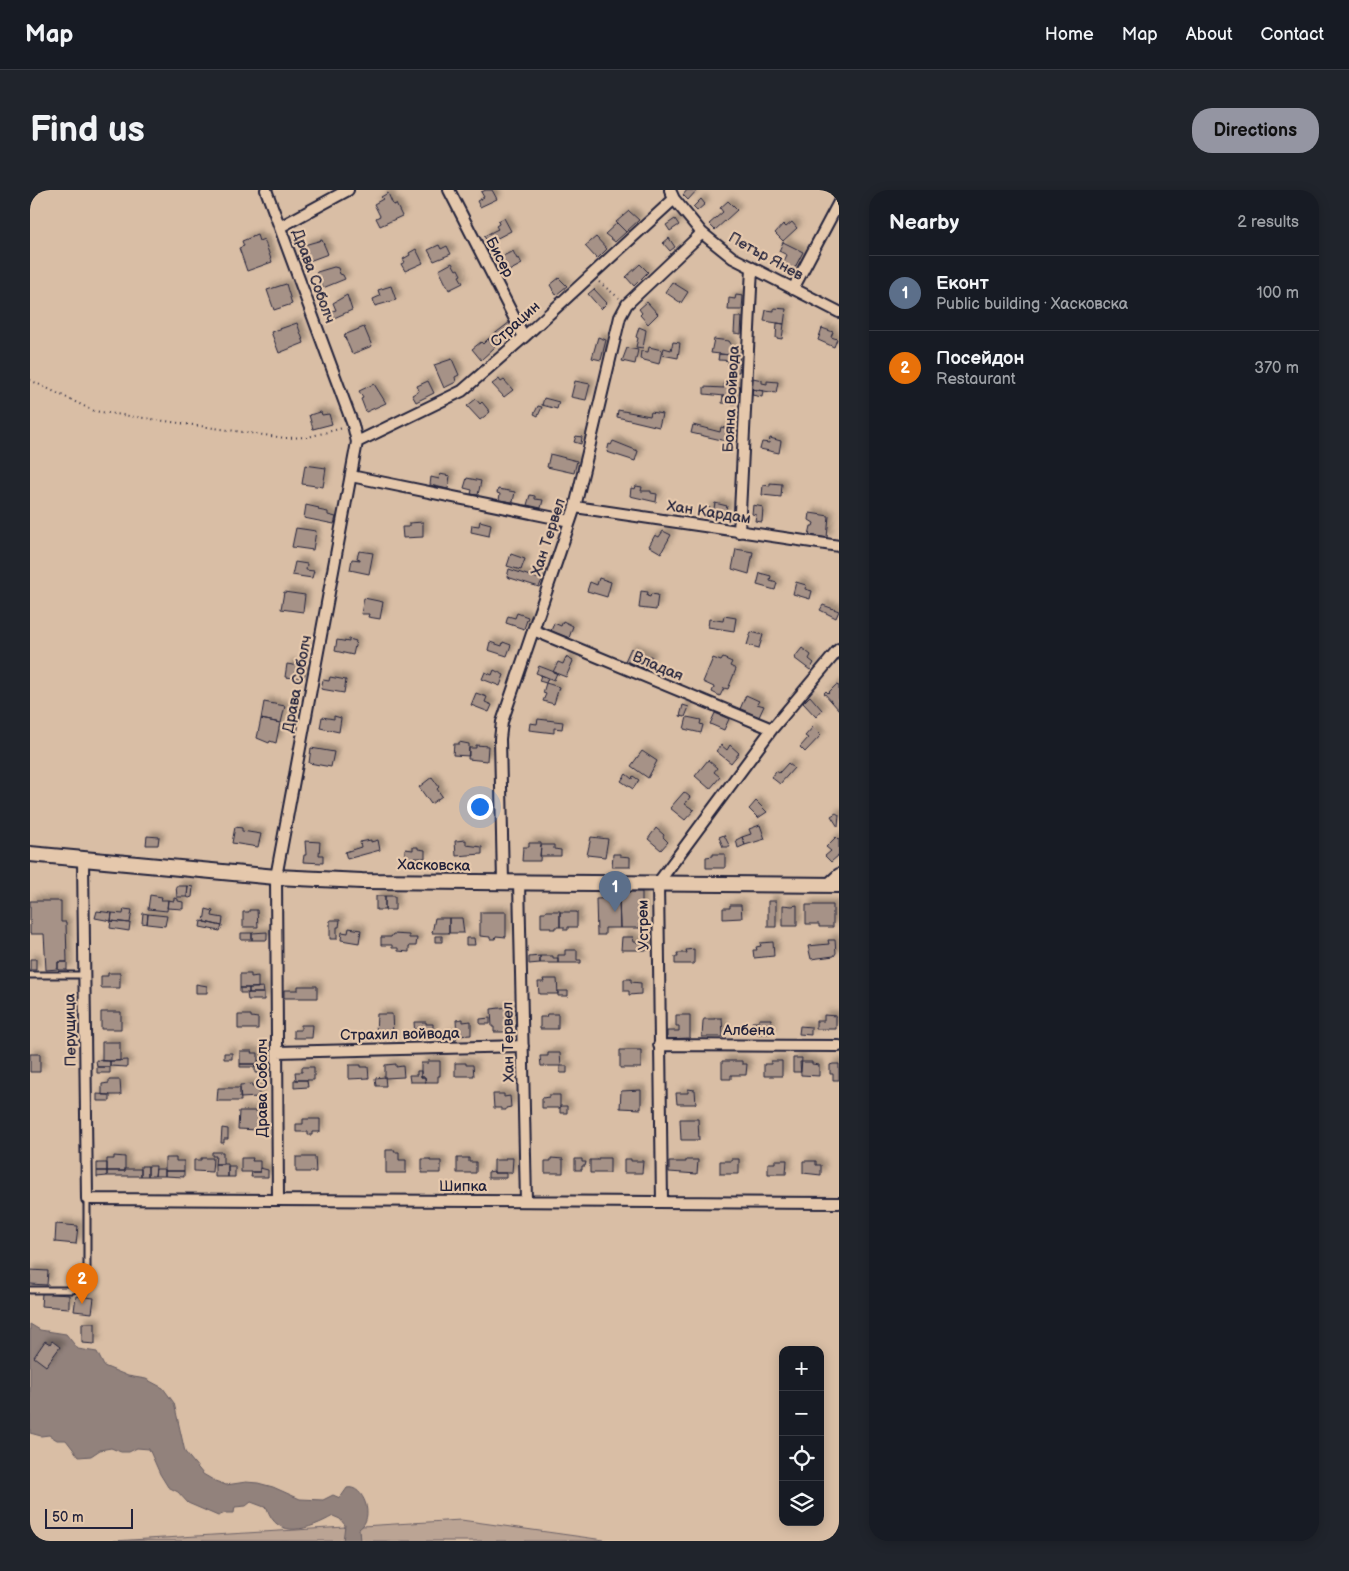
<!DOCTYPE html>
<html lang="en">
<head>
<meta charset="utf-8">
<style>
  :root { --surface:#171b24; --page:#20242c; --text:#f1f3f6; --muted:#9ea1a6; --line:#363941; --accent:#9495a2 }
  body { margin:0; font-family:"Balsamiq Sans",sans-serif; background:var(--page); color:var(--text) }
  .controls { position:absolute; right:15px; bottom:15px; display:grid; overflow:hidden; border-radius:10px; box-shadow:0 2px 12px #0003 }
  .controls button { width:45px; height:45px; display:grid; place-items:center; padding:0; border:0; border-bottom:1px solid var(--line); background:var(--surface); color:var(--text); font:25px sans-serif }
  .scale { position:absolute; left:15px; bottom:12px; width:88px; box-sizing:border-box; padding-left:5px; border:2px solid #22223b; border-top:0; font-size:14px; line-height:18px; white-space:nowrap; color:#22223b; -webkit-text-stroke:4px #e5c8ac; paint-order:stroke }
  .you { position:absolute; left:449px; top:616px; width:18px; height:18px; margin:-12px; border:4px solid #fff; border-radius:50%; background:#1a73e8; box-shadow:0 0 0 8px #1a73e833 }
  .badge { display:grid; place-items:center; width:32px; height:32px; border-radius:50%; background:var(--accent); color:#fff; font-size:16px; font-weight:700 }
  .pin { position:absolute; translate:-50% -41px; filter:drop-shadow(0 1px 2px #0008) }
  .pin::after { content:''; position:absolute; top:26px; width:18px; height:15px; background:inherit; clip-path:polygon(0 0,100% 0,50% 100%) }
  .list { margin:0; padding:0; list-style:none }
  h2 { display:flex; justify-content:space-between; align-items:center; height:65px; margin:0; padding:0 20px; font-size:21px }
  h2 small { font-size:16px; font-weight:400; color:var(--muted) }
  .list li { display:grid; grid-template-columns:32px 1fr auto; gap:15px; align-items:center; box-sizing:border-box; height:75px; padding:0 20px; border-top:1px solid var(--line) }
  .list b { display:block; font-size:19px; white-space:nowrap }
  .list p { margin:0; font-size:16px; white-space:nowrap; color:var(--muted) }
  .list em { font-size:16px; font-style:normal; color:var(--muted) }
  .icon { flex:none; width:28px; height:28px; fill:none; stroke:currentColor; stroke-width:2; stroke-linecap:round; stroke-linejoin:round }
  .map { position:relative; flex:none; width:809px; height:1351px; overflow:hidden; border-radius:20px }
  header { display:flex; align-items:center; gap:30px; box-sizing:border-box; height:70px; padding:0 25px; background:var(--surface); border-bottom:1px solid var(--line) }
  header strong { font-size:24px }
  nav { display:flex; gap:28px; margin-inline-start:auto; font-size:18px }
  .intro { display:flex; align-items:center; justify-content:space-between; box-sizing:border-box; height:120px; padding:0 30px }
  h1 { margin:0; font-size:35px }
  .button { padding:12px 22px; border-radius:20px; background:var(--accent); color:#111; font-size:18px; font-weight:700 }
  main { display:flex; gap:30px; padding:0 30px }
  aside { flex:1; background:var(--surface); border-radius:20px; box-shadow:0 2px 12px #0003 }
  .map>svg:first-child { display:block }
  .green { fill:#bba494; stroke:#6e6368 }
  .water { fill:#92827c; stroke:#655c62 }
  .building { fill:#a69287; stroke:#22223b; filter:url(#shadow) }
  .lines { fill:none; stroke-linecap:round; stroke-linejoin:round }
  .lane-casing { stroke:#22223b; stroke-width:9 }
  .street-casing { stroke:#22223b; stroke-width:14 }
  .secondary-casing { stroke:#22223b; stroke-width:18 }
  .path { stroke:#22223b; stroke-width:2; stroke-dasharray:1 4; stroke-linecap:butt }
  .lane { stroke:#e5c8ac; stroke-width:5 }
  .street { stroke:#e5c8ac; stroke-width:10 }
  .secondary { stroke:#e5c8ac; stroke-width:14 }
  .labels { text-anchor:middle; stroke-width:4.5; stroke-linejoin:round; paint-order:stroke }
  .street-label { font-size:15px; fill:#22223b; stroke:#e5c8ac }
</style>
</head>
<body>
<header>
<strong>Map</strong>
<nav><a>Home</a><a>Map</a><a>About</a><a>Contact</a></nav>
</header>
<div class="intro"><h1>Find us</h1><a class="button">Directions</a></div>
<main>
<div class="map">
<svg width="809" height="1351" viewBox="0 0 809 1351">
  <defs>
    <filter id="shadow"><feDropShadow dx="4.5" dy="-4.5" stdDeviation="2.5" flood-color="#0004"/></filter>
  </defs>
  <rect width="100%" height="100%" fill="#d9bea5"/>
  <filter id="ink" filterUnits="userSpaceOnUse"><feTurbulence type="fractalNoise" baseFrequency=".02" numOctaves="2"/><feDisplacementMap in="SourceGraphic" scale="10" xChannelSelector="R" yChannelSelector="G"/><feConvolveMatrix kernelMatrix="1 2 1 2 8 2 1 2 1" color-interpolation-filters="sRGB"/></filter>
  <g filter="url(#ink)">
    <path class="green" d="M431,1330L581,1351H84Z"/>
    <path class="water" d="M0,1134L10,1140L36,1144L48,1159L67,1162L74,1176L98,1186L116,1189L133,1198L144,1213L155,1262L173,1284L185,1291L196,1295L216,1292L228,1293L243,1297L270,1309L293,1310L303,1305L310,1308L317,1298C333,1294 346,1328 329,1339L330,1351H313L315,1335L310,1329L303,1326C280,1339 247,1351 237,1318L221,1312L216,1316L205,1317L204,1323H195L188,1326L158,1313L148,1302L138,1297L130,1284L119,1259L107,1258L99,1262H91L81,1258L70,1260L61,1266L49,1267L36,1250H27L19,1245L11,1246L0,1243Z"/>
    <path class="building" d="M456,0H462L467,9L450,17L447,11L454,7L451,2Z
      M657,0H667L658,10L653,5Z
      M358,3L363,15L366,14L372,26L350,36L346,28L350,26L344,14L353,9L351,7Z
      M671,9L675,14L667,21L663,17Z
      M698,11L707,20L685,40L679,34L693,22L690,18Z
      M599,21L609,30L596,42L586,32Z
      M474,28L481,41L458,53L454,46L468,39L466,36L469,34L468,31Z
      M645,29L649,35L640,41L636,35Z
      M762,32L767,38L753,51L745,43L753,34L756,37Z
      M587,33L596,42L585,52L575,44Z
      M227,45L229,51L234,49L242,72L217,81L209,58L214,56L212,51Z
      M566,47L577,59L567,69L555,56Z
      M639,48L645,57L640,61L633,53Z
      M292,50L298,64L279,71L274,55Z
      M753,52L773,62L761,85L754,81L757,75L753,73L757,65L749,61Z
      M409,55L411,59L417,56L421,64L404,71L398,60Z
      M386,59L393,73L375,81L371,74L375,72L373,69L380,65L379,63Z
      M483,61L487,69L489,68L492,74L477,82L469,68Z
      M422,73L426,80L428,79L431,85L429,86L433,93L419,100L409,80Z
      M610,74L618,82L604,96L596,87Z
      M304,77L308,78L310,84L313,85L315,89L293,98L290,91H292L291,87L288,89L286,84L287,82Z
      M529,88L537,96L526,105L520,95Z
      M642,92L658,102L651,113L635,102Z
      M256,94L262,114L244,120L237,100Z
      M361,96L366,110L345,116L343,109L350,106L348,100Z
      M564,99L577,113L571,119L558,104Z
      M317,105L322,120L304,128L302,121L306,120L303,113Z
      M706,105L713,106L712,120H698L699,108L705,109Z
      M617,112L628,124L618,134L610,125L612,123L609,119Z
      M744,118L756,119L754,134L734,131L736,120L744,121Z
      M705,127H712L711,144L704,143Z
      M480,132L485,141L465,157L458,149Z
      M267,133L274,153L249,163L241,142Z
      M747,133L754,134L752,149L746,148Z
      M334,137L342,156L322,164L314,145Z
      M609,137L616,140L613,158L606,157L608,148L606,147Z
      M792,138L803,142L801,147L807,149L804,157L788,150Z
      M568,147L576,150L571,170L562,168Z
      M458,149L465,157L451,170L442,159L451,152L453,154Z
      M684,149L699,151L701,154L700,165L681,163Z
      M643,152L650,153L648,168L632,165L634,158L641,160Z
      M619,157L632,160L629,174L610,169L611,161L618,162Z
      M597,158L608,160L605,174L592,171Z
      M701,159H704V162H710L709,171L688,170L689,164L700,165Z
      M422,169L429,185L425,187L426,192L414,198L404,175Z
      M698,172H710L709,182H702V178H698Z
      M723,188L732,190V193L737,194V191L748,192L746,203L722,199Z
      M469,189L471,192L474,190L483,200L474,207L462,194Z
      M398,191L404,203L386,212L382,205L389,201L387,196Z
      M545,191L560,194L556,210L541,207Z
      M694,192L707,193L705,207L674,204V197L694,198Z
      M344,194L356,213L336,222L331,209L333,208L329,201Z
      M722,199L733,201L732,207L722,205Z
      M693,206L705,207V214L692,213Z
      M514,208L529,212L527,219L512,215Z
      M446,209L450,214L452,212L460,222L450,230L437,216Z
      M508,216L512,217L508,226L504,224Z
      M588,220L620,226L621,222L632,224L629,237L587,227Z
      M291,222L292,225L299,224L302,234L283,239L279,225Z
      M663,235L690,242L691,237L702,240L700,252L661,243Z
      M546,246L552,247L551,254L544,252Z
      M740,248L751,251L749,263L730,259L732,252L739,253Z
      M583,251L608,261L605,271L577,262L579,254L581,255Z
      M520,264L547,271L544,283L517,277Z
      M275,275L296,278L293,297L272,294Z
      M410,284L420,286L418,299L400,295L401,287L409,289Z
      M437,288L451,291L448,305L441,304L442,300L434,298Z
      M740,293L752,294L751,307L732,305L733,295L740,296Z
      M606,296L612,297L611,301H621V303L627,304L626,312L600,306L601,298L605,299Z
      M468,299L485,302L483,312L469,310L470,304L467,303Z
      M500,305L505,306V309L513,310L511,318L497,315Z
      M685,313L697,316L693,329L675,325L677,317L684,319Z
      M276,315L289,318L288,320L298,322V325L306,327L304,334L274,328Z
      M723,315L733,317L732,332L725,331L726,325L722,324Z
      M780,323L799,326L797,348L779,345L781,336H783L784,333L779,330Z
      M450,331L461,334L459,346L441,342L442,335L449,336Z
      M393,332V347L373,348L372,337H379V333Z
      M266,338L286,341L283,360L262,357Z
      M633,341L641,345L631,363L619,356L625,345L629,347Z
      M706,359L723,362L719,384L702,379Z
      M329,361L343,363L339,384L320,380L322,369L330,370V369L327,368Z
      M481,364L495,369L491,380L477,376Z
      M265,372L277,374L276,380L284,381L282,388L262,385Z
      M479,379L512,390L509,397L477,387Z
      M730,383L741,386L740,391L747,393L745,400L727,395Z
      M569,388L581,392L577,407L557,401L560,392L567,395Z
      M766,392L776,395L775,399L782,401L780,409L763,404Z
      M611,401L618,402L617,406L620,407L621,404L628,405L626,420L609,418Z
      M254,402L275,405L273,422L251,419Z
      M334,408L353,412L350,429L338,427L339,424H331Z
      M793,415L809,421L806,428L790,420Z
      M487,423L498,427L494,439L476,433L478,426L485,428Z
      M694,426L706,428L704,441L678,437L679,429L693,431Z
      M533,431L543,436L539,448L521,441L524,433L531,436Z
      M721,442L733,445L729,458L717,455Z
      M319,449L326,451L323,465L305,461L307,450L319,452Z
      M460,452L472,456L473,452L481,455L477,466L458,460Z
      M601,458L622,467L617,479L595,471Z
      M772,458L781,465L779,469L784,473L780,480L764,468Z
      M536,467L543,471L536,487L523,482L528,472L533,474Z
      M683,468L691,471L693,468L702,472L700,476L706,479L698,499L694,498L690,506L682,502L684,497L673,492Z
      M257,474L269,476L268,480L275,482L274,489L255,487Z
      M509,476L527,483L524,490L506,483Z
      M464,480L474,485L470,496L452,489L455,482L462,485Z
      M511,485L518,488L516,493L509,491Z
      M300,487L316,490L314,503L291,499L293,490L299,491Z
      M516,493L529,497L524,514L513,511L516,504L513,503Z
      M806,495L809,496V520L794,503L796,501L798,503Z
      M446,503L457,507L455,512L462,515L459,522L441,515Z
      M716,505L729,511L727,514L734,516L729,527L710,519Z
      M780,506L792,520L786,527L773,513Z
      M234,512L255,516L251,533L231,529Z
      M653,515L659,517L655,527L650,526Z
      M685,523L699,529L694,540L680,534Z
      M304,526L311,528L309,542L290,538L292,527L304,529Z
      M657,527L671,530L670,534L673,535L671,543L654,539Z
      M231,529L250,533L246,553L240,551L239,553L227,548Z
      M508,529L533,532L532,539L524,538V543L499,540L500,533L507,534Z
      M783,537L791,545L775,562L770,557L778,548L775,546Z
      M429,552L439,554V566L423,565L424,554H429Z
      M446,555L458,556L457,571L438,569L439,558H446Z
      M691,555L697,560L700,555L709,563L701,573L686,561Z
      M281,558L304,562L301,577L279,573Z
      M612,561L627,571L618,588L601,576Z
      M678,570L687,578L684,582L690,587L680,599L665,586Z
      M758,573L764,578L750,594L741,587L746,581L749,583Z
      M596,584L602,589L603,586L609,590L603,599L591,591Z
      M402,587L409,597L407,599L412,606L401,614L389,597Z
      M654,602L660,607L655,614L664,620L655,630L640,618Z
      M726,611L737,622L728,628L719,619Z
      M806,623L809,625L808,637L801,626Z
      M730,635L735,649L715,655L712,647L721,644L719,639Z
      M205,637L212,638V641L231,644L228,657L202,653Z
      M626,638L634,645L633,647L638,652L631,660L618,649Z
      M694,645L700,657H693L689,647Z
      M117,646L129,647L128,655H116Z
      M561,647L578,649L575,667L557,665Z
      M712,647L715,655L708,658L706,650Z
      M806,647L809,650V665L801,672L795,666L801,661L796,657Z
      M341,650V652L348,650L350,660L317,669L315,662L331,657L330,652Z
      M436,650V655L452,657V664L426,666L425,651Z
      M275,651L290,652L289,665H293V673L273,672L274,665H276Z
      M499,653H511L510,671H492L493,657H499Z
      M511,655H524V659L531,660V666H510Z
      M383,657H388V659L395,660V668H375V659L383,660Z
      M583,664H590V666L600,667V677H582Z
      M683,664H695V678H676V667L683,666Z
      M146,696H158L157,707H147Z
      M158,696L163,697L162,707L159,708L157,707Z
      M595,702H612V738H590L589,708H595Z
      M120,705L132,707L131,710H138L137,721L118,719Z
      M346,706H355V720H346Z
      M355,706H365V720H355Z
      M144,708L148,709V711L153,712V719L137,718L138,710L144,711Z
      M589,708L590,738H575V745H567L566,709Z
      M0,711H31V732H36L37,772H28V779L16,780L14,744H0Z
      M738,711H746V737H738Z
      M700,715H711L712,728L693,729V718H700Z
      M753,715L762,716L767,715V736H753Z
      M776,715H803V737H789V734H776Z
      M94,719L102,720L100,733L81,731L82,723L93,724Z
      M176,719L183,721L182,726L193,728L192,736L174,732Z
      M219,720H227L228,737H213V722H219Z
      M67,721L82,723L81,731L65,728Z
      M516,721H530V737H525V739H520V737H511V722H516Z
      M450,722H476V747L466,746L465,749H460V747L450,746Z
      M530,722H547V737H538V740H534V737H530Z
      M113,723L118,724L117,734L112,733Z
      M118,724L137,726L135,736L117,734Z
      M405,728H419V743H402Z
      M419,728H432L434,743H419Z
      M300,730H310L309,737H307V749H300Z
      M81,731L100,733L99,741L80,738Z
      M171,731L192,736L190,741L170,737Z
      M319,738L331,740L329,753L311,750L312,742L318,743Z
      M237,742V750H222V743Z
      M211,743H222V750H211Z
      M363,744L379,745V748H387L386,756H379V762L368,761V758H362V755H351V747H361Z
      M405,746H412V752H405Z
      M592,747H603L604,752L620,753V760H591Z
      M436,748H444L445,755H436Z
      M798,750H805L806,763L804,766L781,769L778,756L799,754Z
      M743,752L744,766L724,768L723,760H727L726,757L731,756L730,753Z
      M664,759V774H645V767H648L647,763H657L656,760Z
      M535,760H547V770H551V773H528V765H535Z
      M510,766H523V768H528V773H510Z
      M510,766V773L499,774V767Z
      M0,769H6V780H0Z
      M28,772H37V780H28Z
      M78,783H90V798H71V786H78Z
      M210,784H221V787L228,786V798H210Z
      M513,789H527L528,804H509L508,792H514Z
      M594,789H601V792L611,793V804L599,805V801H594Z
      M166,794L177,796V803H166Z
      M268,796H287V808H254V800H268Z
      M233,797L234,803H219V798Z
      M210,798H219V803H210Z
      M528,801H538V806H528Z
      M219,803H234V810H218L217,804Z
      M479,817V842H464V837H462L461,819Z
      M71,822H91V839H71Z
      M347,824H362L363,844H346Z
      M517,824H528V839H510V827H516Z
      M208,825H221V827L228,828V839H208Z
      M646,825H660V848L637,849V841H649V836H646Z
      M794,825L806,826V839H786V831H794Z
      M460,828V834H450V829Z
      M685,828H692L693,847H672L673,831L674,829H685Z
      M433,829V832L441,831V845L427,846L426,830Z
      M729,829H741V844H722V832H729Z
      M384,832H396V834H403V845L385,846Z
      M271,835H283L282,848H264V840H271Z
      M770,836L781,837V845L769,844Z
      M415,844H426V851H415Z
      M72,852H90V871H72Z
      M590,860H611V878H590Z
      M210,861H222L221,863H228V874H210Z
      M194,863H202V869H194Z
      M518,863H530L531,876H511L510,866H518Z
      M0,864H10V882H0Z
      M763,868H772L771,882H763Z
      M66,870L80,871V877H67Z
      M97,870V877L80,876V871Z
      M228,871H237L238,877H225V874H228Z
      M398,871H410V886H408V892H395V887H391V873H398Z
      M692,871H712V874H717L716,885H701V889H692Z
      M741,871H752V886H734V874H741Z
      M770,872H782V874L789,875V886L771,885Z
      M425,873H436V875H443L444,886H425Z
      M210,874H225V877H210Z
      M366,874V877L373,876L374,887L355,888V875Z
      M803,874H809V890H803V884H800V875Z
      M319,875H331V877H338L339,888L319,889Z
      M530,876H537V883H530Z
      M67,877H80V883H67Z
      M225,877H237V883H225Z
      M272,877H284V890H266L265,882H272Z
      M387,881H391V887H395L396,892H380L379,885H387Z
      M345,888L355,887L356,896H346Z
      M79,890H90L91,905H72V894L79,893Z
      M264,890H277L278,897L264,898Z
      M222,894V897H229V907L210,908V895Z
      M188,898H210L211,911H187Z
      M658,899L665,900L666,914H647L646,903H658Z
      M611,900V919L590,918L591,901Z
      M67,904L80,905V911H67Z
      M463,904H474V907L480,906L481,917L476,918V920H471V918H464Z
      M519,905H530V918H512V908L519,907Z
      M530,916H537V923H530Z
      M209,921H229V940L208,939Z
      M273,929H290V942H282V945H278V942H266V934H273Z
      M650,929H668L669,950H651Z
      M192,938L198,939V949H194V953H191Z
      M356,960H365L364,962H369V970H376V983H356Z
      M182,962H193V974H185L186,966H182Z
      M84,966L95,967V981H77V969H84Z
      M266,967H285L286,982H266Z
      M135,968H146V971H154V981H135Z
      M171,968H183L182,982L164,981V970H171Z
      M211,968H223L222,971H230V982H211Z
      M427,968H439V972H446V983H427Z
      M475,968H483L482,983H464V970H475Z
      M521,968L533,969V983H515V971H521Z
      M568,968H580V983H560V970H568Z
      M392,969H400V971H411V983H392Z
      M545,969H552V972H556L555,976H552V980H545Z
      M594,969H601V971H613L612,983H594Z
      M701,969H709V984H690V971H701Z
      M656,970H668L667,984L639,982V972H656Z
      M745,970H757L756,984H738V973H745Z
      M773,971H786V975H791V985L773,983Z
      M67,973H77V981H67Z
      M185,974H198V987H185Z
      M111,976H118V986H111Z
      M118,976H126L125,986H118Z
      M198,976H205V987H198Z
      M230,978L238,980V987H221L222,982H230Z
      M95,979H111V986H77V981H95Z
      M126,979H135V986H125Z
      M67,981H77V986L67,987Z
      M135,981H154V987L135,986Z
      M464,981V983H476V988H458V982Z
      M26,1034L48,1036L46,1054L25,1052Z
      M0,1080L18,1081L17,1095L0,1094Z
      M12,1103L39,1105V1118L11,1116Z
      M46,1106L64,1108L62,1123L44,1121Z
      M52,1133H65V1154L52,1153Z
      M15,1151L20,1154L22,1151L30,1157L16,1176L4,1167Z"/>
    <g class="lines">
      <defs>
        <path id="lane" d="M0,785H54
          M0,1100H43L52,1091L57,1077V1009"/>
        <path id="street" d="M236,0L323,235L327,252L246,687L248,1010
          M419,0L494,147
          M640,0L644,9L672,43L703,68L809,122
          M250,37L318,0
          M763,99L809,12
          M327,252L432,201L494,147L644,9
          M321,286L540,331
          M545,317L809,356
          M709,342L722,78
          M503,440L742,539
          M53,670L57,1009L809,1013
          M473,692L470,549L472,532L545,317L590,127L597,114L672,43
          M489,692L496,1011
          M797,695L809,684
          M629,855L809,856
          M247,862L493,856
          M632,1012L628,693L742,539L809,459"/>
        <path id="secondary" d="M0,664L246,687L332,691L809,695"/>
      </defs>
      <use href="#lane" class="lane-casing"/>
      <use href="#street" class="street-casing"/>
      <use href="#secondary" class="secondary-casing"/>
      <path class="path" d="M569,92L589,108
        M0,190L64,221L255,248L278,247L313,238"/>
      <use href="#lane" class="lane"/>
      <use href="#street" class="street"/>
      <use href="#secondary" class="secondary"/>
    </g>
  </g>
  <g class="labels">
    <g class="street-label">
      <text transform="translate(736 66) rotate(29)" y="5">Петър Янев</text>
      <text transform="translate(470 67) rotate(63)" y="5">Бисер</text>
      <text transform="translate(284 86) rotate(70)" y="5">Драва Соболч</text>
      <text transform="translate(485 134) rotate(-42)" y="5">Страцин</text>
      <text transform="translate(701 209) rotate(-87)" y="5">Бояна Войвода</text>
      <text transform="translate(679 322) rotate(9)" y="5">Хан Кардам</text>
      <text transform="translate(518 347) rotate(-72)" y="5">Хан Тервел</text>
      <text transform="translate(628 476) rotate(23)" y="5">Владая</text>
      <text transform="translate(267 494) rotate(-79)" y="5">Драва Соболч</text>
      <text transform="translate(404 675) rotate(1)" y="5">Хасковска</text>
      <text transform="translate(613 735) rotate(-91)" y="5">Устрем</text>
      <text transform="translate(40 840) rotate(-91)" y="5">Перущица</text>
      <text x="719" y="845">Албена</text>
      <text transform="translate(370 844) rotate(-1)" y="5">Страхил войвода</text>
      <text transform="translate(478 852) rotate(-91)" y="5">Хан Тервел</text>
      <text transform="translate(232 898) rotate(-90)" y="5">Драва Соболч</text>
      <text x="433" y="1001">Шипка</text>
    </g>
  </g>
</svg>
<div class="controls">
<button>+</button>
<button>−</button>
<button><svg class="icon" aria-label="locate" viewBox="0 0 24 24"><circle cx="12" cy="12" r="6"/><path d="M12 2v4M12 18v4M2 12h4M18 12h4"/></svg></button>
<button><svg class="icon" aria-label="layers" viewBox="0 0 24 24"><path d="M12 4l9 5-9 5-9-5zM3 14l9 5 9-5"/></svg></button>
</div>
<div class="scale">50 m</div>
<div class="you"></div>
<div class="pin badge" style="left:585px;top:722px;background:#5c6f8a">1</div>
<div class="pin badge" style="left:52px;top:1114px;background:#e8710a">2</div>
</div>
<aside>
<h2>Nearby<small>2 results</small></h2>
<ul class="list">
<li><span class="badge" style="background:#5c6f8a">1</span><div><b>Еконт</b><p>Public building · Хасковска</p></div><em>100 m</em></li>
<li><span class="badge" style="background:#e8710a">2</span><div><b>Посейдон</b><p>Restaurant</p></div><em>370 m</em></li>
</ul>
</aside>
</main>
</body>
</html>
